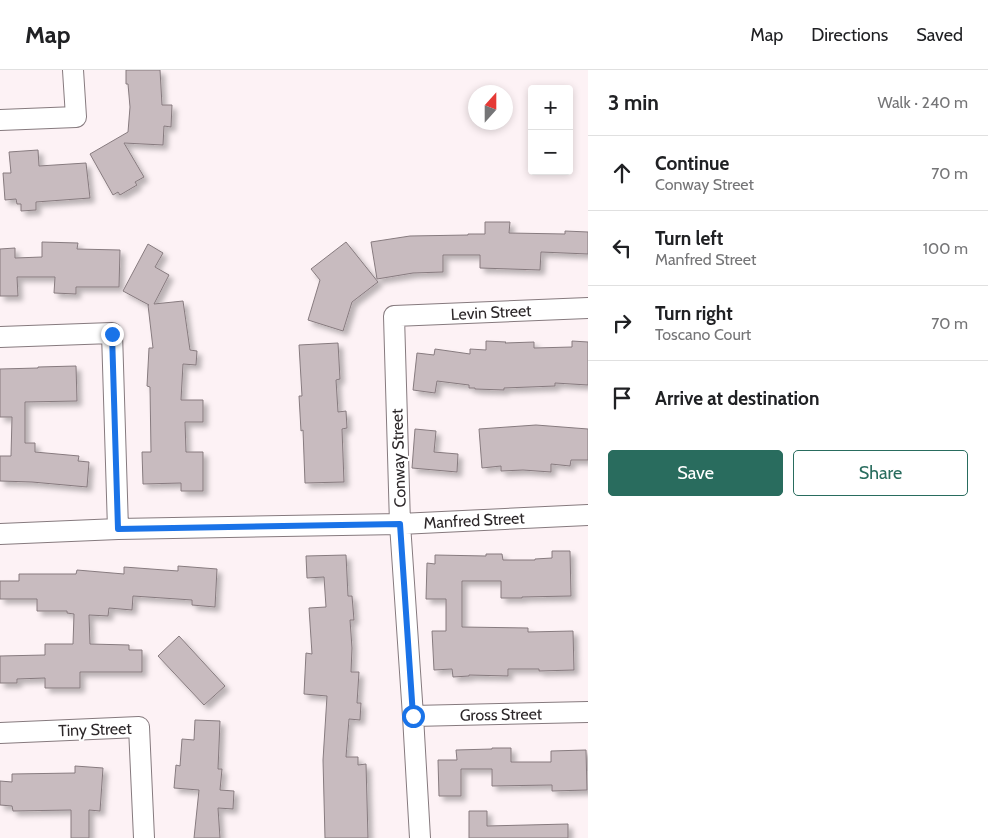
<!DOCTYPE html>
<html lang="en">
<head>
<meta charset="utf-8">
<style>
  :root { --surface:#fff; --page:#f2f2f2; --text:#202124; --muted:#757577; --line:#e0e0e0; --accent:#296c5e }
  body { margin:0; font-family:Cabin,sans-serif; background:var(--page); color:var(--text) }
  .controls { position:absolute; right:15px; top:15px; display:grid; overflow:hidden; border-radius:5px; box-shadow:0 2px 8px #0003 }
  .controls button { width:45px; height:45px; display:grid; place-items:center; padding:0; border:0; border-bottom:1px solid var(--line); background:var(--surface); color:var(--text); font:25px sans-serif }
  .compass { position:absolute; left:468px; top:15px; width:45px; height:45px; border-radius:50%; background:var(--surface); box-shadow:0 2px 8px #0003; rotate:21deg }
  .stop { position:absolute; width:15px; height:15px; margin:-11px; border:4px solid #1a73e8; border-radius:50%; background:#fff }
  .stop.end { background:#1a73e8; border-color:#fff; box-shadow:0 1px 5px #0008 }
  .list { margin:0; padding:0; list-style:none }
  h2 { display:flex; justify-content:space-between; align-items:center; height:65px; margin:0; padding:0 20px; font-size:21px }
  h2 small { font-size:16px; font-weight:400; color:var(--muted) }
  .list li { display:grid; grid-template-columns:32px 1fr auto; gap:15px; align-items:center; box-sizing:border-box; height:75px; padding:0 20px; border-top:1px solid var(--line) }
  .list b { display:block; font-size:19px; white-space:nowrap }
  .list p { margin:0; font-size:16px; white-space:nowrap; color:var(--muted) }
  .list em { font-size:16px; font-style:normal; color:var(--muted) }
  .actions { display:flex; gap:10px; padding:15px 20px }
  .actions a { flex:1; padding:11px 0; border:1px solid var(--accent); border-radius:5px; text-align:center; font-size:18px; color:var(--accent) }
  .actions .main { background:var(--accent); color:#fff }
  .icon { flex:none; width:28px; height:28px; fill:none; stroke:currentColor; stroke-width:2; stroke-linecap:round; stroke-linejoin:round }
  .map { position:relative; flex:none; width:588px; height:768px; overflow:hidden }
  header { display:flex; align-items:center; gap:30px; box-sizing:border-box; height:70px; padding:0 25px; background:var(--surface); border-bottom:1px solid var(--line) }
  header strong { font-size:24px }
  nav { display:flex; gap:28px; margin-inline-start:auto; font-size:18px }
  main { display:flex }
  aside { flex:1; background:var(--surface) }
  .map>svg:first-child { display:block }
  .building { fill:#c8bbbf; stroke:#877b7f; filter:url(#shadow) }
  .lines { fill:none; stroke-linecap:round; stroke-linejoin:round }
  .minor-casing { stroke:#867a7e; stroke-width:22 }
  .minor { stroke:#fff; stroke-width:20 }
  .route { stroke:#1a73e8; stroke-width:6 }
  .labels { text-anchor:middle; stroke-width:4; stroke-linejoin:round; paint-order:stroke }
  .street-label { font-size:16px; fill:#2c2729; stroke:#fff }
</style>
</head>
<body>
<header>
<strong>Map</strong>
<nav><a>Map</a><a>Directions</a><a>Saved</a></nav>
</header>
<main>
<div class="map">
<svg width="588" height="768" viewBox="0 0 588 768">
  <defs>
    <filter id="shadow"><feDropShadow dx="4.5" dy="4.5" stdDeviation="2.5" flood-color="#0004"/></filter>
  </defs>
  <rect width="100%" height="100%" fill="#fdf2f5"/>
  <path class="building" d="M126,0H160L162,35H172L171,57L164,56L163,75L124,73L144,107L135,112L137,115L120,125L118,122L113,125L90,84L128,62L130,37L128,14H126Z
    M38,80L39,96L86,93L90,128L36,132V140L21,141V134H17L16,129L5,130L3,103H11L9,82Z
    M485,152H510L509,163L565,164V161L588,162V184L541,182L540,200L480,198V185H443V202L413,203L377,209L371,172L410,166L468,165V164H485Z
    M42,172L78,173L77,179L120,180L119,217H76V224L54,223L55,207H17L18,226H0V179L15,178V188L42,187Z
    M346,172L378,212L352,232L343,261L308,250L320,210L311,199Z
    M148,174L163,183L155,197L169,205L154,234L183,231L190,280L197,281L196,295L183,294L181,330H203V352H185L186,382H203V421H181V413L143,414L142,382H151L150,317L147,316L149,278H153L148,235H149L123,221Z
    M486,271L506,272L505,273L534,272V278L572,277V271L588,272V315L555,313V316L504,318V320L475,319V318H469V315L437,311L435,323L413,320L417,283L434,285L435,279L470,284V279L486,280Z
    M338,273L340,309L336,310L338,342L346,341L347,358L342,359L344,412L305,413L303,360L301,361L299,326H302L299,275Z
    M76,296L77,331L25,332V373H35V382L79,386L78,391L89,392L87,417L32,412L0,411V386H11L12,347H0V299L38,298V297Z
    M536,355L588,359V390H571L570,396L551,394V402L523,400L501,401V396L482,398L479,359Z
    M415,359L436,361L434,382L458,384L457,402L412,398Z
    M552,481H570L571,526L522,527V528H501V511H462V557L528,558V562L573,561L574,600L539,601V599H508V606L469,605V606L453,607L452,599L434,600L432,561H446V529H426L427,493L435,494V485L486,486V484H502L503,490H535V489L552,488Z
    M346,485L348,526H352L354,550H350L352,578L351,602H359L357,633H361L360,650L349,649L346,687H358V695L366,694L368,768H325L323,690L327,626L304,624L306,583L312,584L309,538L326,537L324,507L307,508L306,486Z
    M178,496L217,499L215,537L192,535V530L133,526L132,540L109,538L108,546L89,545L90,574L129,575V580H142V602H80V618H45V608L17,609V613H0V586L45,585V574H73L74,544L67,543V541H37V529H0V511H19V504H76L77,500L124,504V497L178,501Z
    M179,566L225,616L204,635L158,586Z
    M195,650L220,651L218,699H222L220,720L234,721L233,739L218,738L220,768H194L199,720L174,718L176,695L180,696L182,669L194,670Z
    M492,678H511V692H551V681L586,680L587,720L552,721V715L492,716V699H461V726H439L438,690H457L456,680L492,679Z
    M75,696L103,698L100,741L89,740V768H71V740L13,741L12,736L0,735V711L12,712V704L75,703Z
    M469,741H487V756L568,754V768H469Z"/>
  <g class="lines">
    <defs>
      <path id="minor" d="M0,50L76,47L73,0
        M0,267L112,263L118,459
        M0,464L118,459L400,454L588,445
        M413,646L588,642
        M0,663L139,657L144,768
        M420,768L413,646L400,454L394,246L588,238"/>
    </defs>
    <use href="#minor" class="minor-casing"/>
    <use href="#minor" class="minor"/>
  </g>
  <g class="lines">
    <path class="route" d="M112,264L118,459L400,454L413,646"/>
  </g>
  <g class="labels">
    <g class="street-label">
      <text transform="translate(491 242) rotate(-3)" y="6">Levin Street</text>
      <text transform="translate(398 388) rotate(-92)" y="6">Conway Street</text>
      <text transform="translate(474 450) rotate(-3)" y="6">Manfred Street</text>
      <text transform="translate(501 644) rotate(-1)" y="6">Gross Street</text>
      <text transform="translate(95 659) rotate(-2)" y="6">Tiny Street</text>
    </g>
  </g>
</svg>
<div class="controls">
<button>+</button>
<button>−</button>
</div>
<svg class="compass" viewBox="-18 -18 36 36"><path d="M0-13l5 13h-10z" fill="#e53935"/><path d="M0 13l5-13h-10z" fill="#757577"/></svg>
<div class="stop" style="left:413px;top:646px"></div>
<div class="stop end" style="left:112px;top:264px"></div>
</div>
<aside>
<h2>3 min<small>Walk · 240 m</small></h2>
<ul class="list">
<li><svg class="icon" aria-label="ahead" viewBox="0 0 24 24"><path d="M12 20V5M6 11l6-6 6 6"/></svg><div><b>Continue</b><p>Conway Street</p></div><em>70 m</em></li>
<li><svg class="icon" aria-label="left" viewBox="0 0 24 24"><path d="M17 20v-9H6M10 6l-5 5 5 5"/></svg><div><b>Turn left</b><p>Manfred Street</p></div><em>100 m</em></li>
<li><svg class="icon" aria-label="right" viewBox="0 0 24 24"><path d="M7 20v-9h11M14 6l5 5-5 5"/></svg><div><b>Turn right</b><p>Toscano Court</p></div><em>70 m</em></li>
<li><svg class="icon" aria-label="arrive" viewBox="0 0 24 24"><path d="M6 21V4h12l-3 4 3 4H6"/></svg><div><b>Arrive at destination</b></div></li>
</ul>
<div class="actions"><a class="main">Save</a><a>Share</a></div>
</aside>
</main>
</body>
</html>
